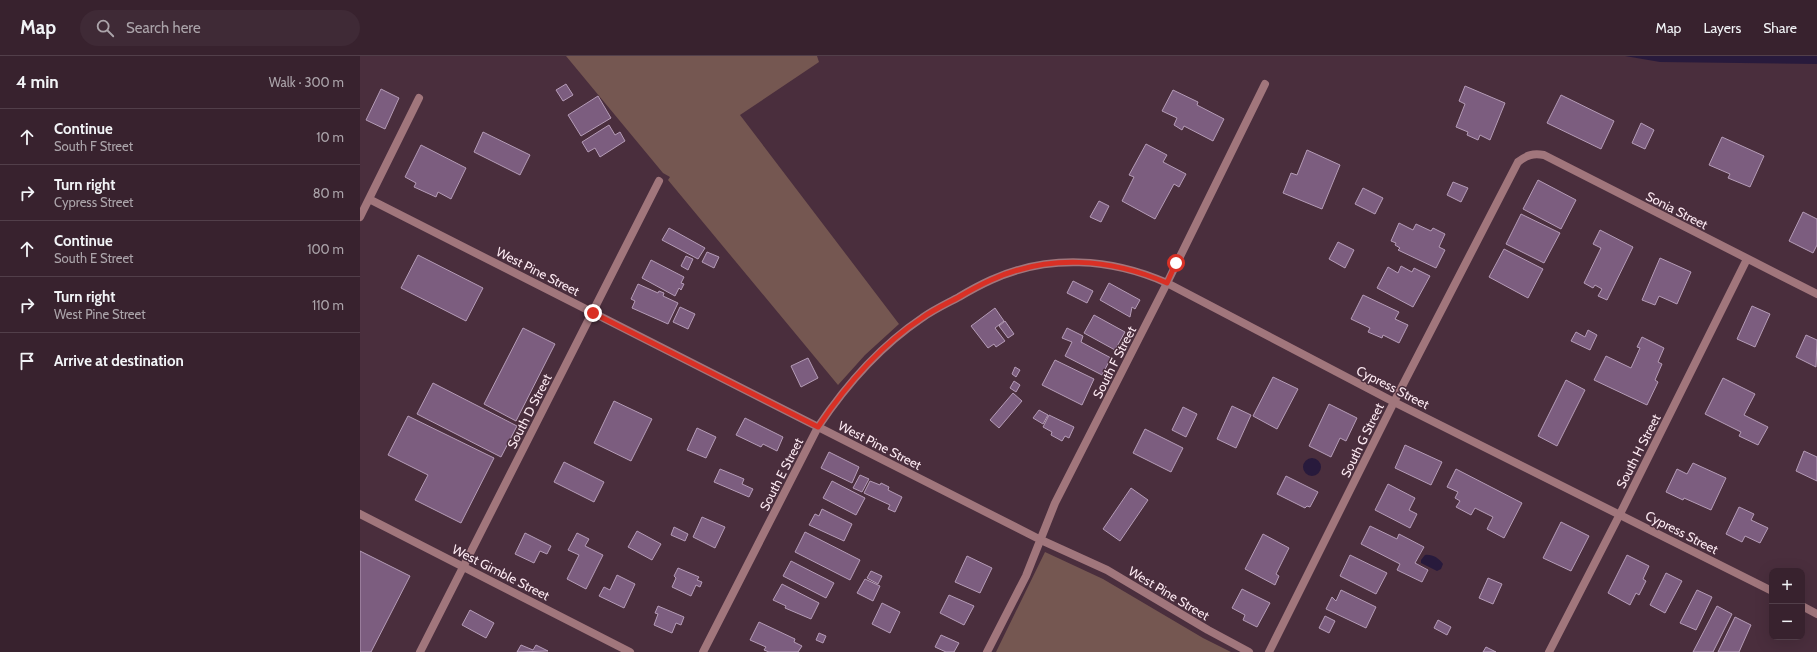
<!DOCTYPE html>
<html lang="en">
<head>
<meta charset="utf-8">
<style>
  :root { --surface:#38222e; --page:#3f2a36; --text:#f1f3f6; --muted:#aba4aa; --line:#523f4a }
  body { margin:0; font-family:Cabin,sans-serif; background:var(--page); color:var(--text) }
  .controls { position:absolute; right:12px; bottom:12px; display:grid; overflow:hidden; border-radius:8px; box-shadow:0 4px 16px #0002 }
  .controls button { width:36px; height:36px; display:grid; place-items:center; padding:0; border:0; border-bottom:1px solid var(--line); background:var(--surface); color:var(--text); font:20px sans-serif }
  .stop { position:absolute; width:12px; height:12px; margin:-9px; border:3px solid #d93025; border-radius:50%; background:#fff }
  .stop.end { background:#d93025; border-color:#fff; box-shadow:0 1px 4px #0008 }
  .list { margin:0; padding:0; list-style:none }
  h2 { display:flex; justify-content:space-between; align-items:center; height:52px; margin:0; padding:0 16px; font-size:17px }
  h2 small { font-size:13px; font-weight:400; color:var(--muted) }
  .list li { display:grid; grid-template-columns:26px 1fr auto; gap:12px; align-items:center; box-sizing:border-box; height:56px; padding:0 16px; border-top:1px solid var(--line) }
  .list b { display:block; font-size:15px; white-space:nowrap }
  .list p { margin:0; font-size:13px; white-space:nowrap; color:var(--muted) }
  .list em { font-size:13px; font-style:normal; color:var(--muted) }
  .icon { flex:none; width:22px; height:22px; fill:none; stroke:currentColor; stroke-width:2; stroke-linecap:round; stroke-linejoin:round }
  .map { position:relative; flex:none; width:1457px; height:596px; overflow:hidden }
  header { display:flex; align-items:center; gap:24px; box-sizing:border-box; height:56px; padding:0 20px; background:var(--surface); border-bottom:1px solid var(--line) }
  header strong { font-size:19px }
  nav { display:flex; gap:22px; margin-inline-start:auto; font-size:14px }
  .search { width:280px; height:36px; background:var(--page); display:flex; align-items:center; gap:10px; box-sizing:border-box; padding:0 14px; border-radius:22px; color:var(--muted); font-size:15px }
  main { display:flex }
  aside { flex:1; background:var(--surface) }
  .map>svg:first-child { display:block }
  .green { fill:#755751 }
  .water { fill:#281a3c }
  .building { fill:#7c5d7f; stroke:#b59cb7 }
  .lines { fill:none; stroke-linecap:round; stroke-linejoin:round }
  .minor { stroke:#a1767c; stroke-width:8 }
  .tertiary { stroke:#a1767c; stroke-width:8 }
  .route { stroke:#d93025; stroke-width:5 }
  .labels { text-anchor:middle; stroke-width:3; stroke-linejoin:round; paint-order:stroke }
  .street-label { font-size:13px; fill:#fce9f2; stroke:#4a2e3d }
</style>
</head>
<body>
<header>
<strong>Map</strong>
<div class="search"><svg class="icon" aria-label="search" viewBox="0 0 24 24"><circle cx="10" cy="10" r="6"/><path d="M15 15l6 6"/></svg>Search here</div>
<nav><a>Map</a><a>Layers</a><a>Share</a></nav>
</header>
<main>
<aside>
<h2>4 min<small>Walk · 300 m</small></h2>
<ul class="list">
<li><svg class="icon" aria-label="ahead" viewBox="0 0 24 24"><path d="M12 20V5M6 11l6-6 6 6"/></svg><div><b>Continue</b><p>South F Street</p></div><em>10 m</em></li>
<li><svg class="icon" aria-label="right" viewBox="0 0 24 24"><path d="M7 20v-9h11M14 6l5 5-5 5"/></svg><div><b>Turn right</b><p>Cypress Street</p></div><em>80 m</em></li>
<li><svg class="icon" aria-label="ahead" viewBox="0 0 24 24"><path d="M12 20V5M6 11l6-6 6 6"/></svg><div><b>Continue</b><p>South E Street</p></div><em>100 m</em></li>
<li><svg class="icon" aria-label="right" viewBox="0 0 24 24"><path d="M7 20v-9h11M14 6l5 5-5 5"/></svg><div><b>Turn right</b><p>West Pine Street</p></div><em>110 m</em></li>
<li><svg class="icon" aria-label="arrive" viewBox="0 0 24 24"><path d="M6 21V4h12l-3 4 3 4H6"/></svg><div><b>Arrive at destination</b></div></li>
</ul>
</aside>
<div class="map">
<svg width="1457" height="596" viewBox="0 0 1457 596">
  <rect width="100%" height="100%" fill="#4a2e3d"/>
  <path class="green" d="M206,0H457L459,6L380,59L539,268L505,299L478,329L308,124L310,121L303,117Z
    M685,496L743,523L843,582L871,596H636Z"/>
  <path class="water" d="M1265,0H1457V8L1300,6Z
    M943 411a9 9 0 1 1 18 0a9 9 0 1 1-18 0Z
    M1065,499C1072,498 1079,502 1083,508L1081,513L1077,515L1061,507V504Z"/>
  <path class="building" d="M206,28L213,39L203,45L196,34Z
    M1105,30L1145,47L1130,84L1120,79L1118,84L1107,79L1108,76L1096,71L1105,48L1099,45Z
    M21,33L39,42L25,73L6,64Z
    M813,34L838,46L837,49L864,63L853,85L824,70L822,74L814,69L817,62L802,55Z
    M1201,39L1254,65L1241,93L1187,67Z
    M238,40L251,62L221,80L208,59Z
    M1281,67L1294,74L1285,93L1272,87Z
    M249,69L255,79L260,76L265,85L240,101L235,92L228,96L222,86Z
    M123,76L170,99L160,119L114,96Z
    M1362,81L1404,100L1390,131L1368,122L1370,118L1349,109Z
    M786,88L807,99L803,106L826,118L819,131L814,128L795,163L762,145L774,121L769,119Z
    M61,89L106,112L91,143L78,136L76,141L54,131L56,127L45,121Z
    M947,94L980,109L962,153L923,137L931,117L937,119Z
    M1178,124L1216,144L1201,173L1163,153Z
    M1093,126L1108,132L1101,146L1087,139Z
    M1003,132L1023,142L1015,158L995,148Z
    M739,145L749,150L741,166L730,161Z
    M1443,156L1457,163V189L1453,197L1429,185Z
    M1161,158L1200,177L1184,207L1146,188Z
    M1039,167L1053,174L1056,168L1071,175L1073,172L1085,178L1079,191L1085,194L1076,212L1038,194L1040,192L1035,189L1036,187L1031,185Z
    M309,172L345,192L338,203L302,184Z
    M1240,174L1273,191L1247,244L1238,240L1242,233L1235,229L1233,232L1224,227L1241,192L1233,188Z
    M978,186L994,194L985,212L969,203Z
    M1144,193L1183,213L1168,242L1129,221Z
    M347,196L359,201L354,212L342,206Z
    M58,199L123,232L106,265L41,232Z
    M326,200L333,203L328,214L321,210Z
    M1300,202L1331,216L1317,248L1299,240L1295,249L1282,244Z
    M291,204L324,221L321,227L324,228L321,234L319,232L315,240L282,222Z
    M1041,210L1052,216L1054,212L1070,220L1053,251L1017,232L1028,211L1038,217Z
    M713,225L733,235L727,247L707,237Z
    M749,227L780,244L775,253L772,251L770,261L740,244Z
    M278,228L298,237L299,235L304,237L303,240L318,247L308,268L272,252L275,245L271,243Z
    M1003,239L1039,256L1035,263L1048,269L1039,287L1023,279L1022,282L1008,276L1010,272L991,263Z
    M1392,250L1410,258L1395,291L1377,283Z
    M320,251L335,258L328,273L313,266Z
    M635,252L644,265L635,272L645,285L636,291L634,288L628,292L611,270Z
    M734,259L765,276L755,294L724,277Z
    M645,265L654,278L648,282L639,270Z
    M163,272L195,288L156,365L124,348Z
    M707,272L723,280L721,286L751,302L742,319L705,300L712,286L702,282Z
    M1228,274L1237,279L1230,294L1211,285L1216,276L1225,281Z
    M1446,279L1457,284L1456,311L1436,301Z
    M1282,281L1304,292L1298,306L1302,308L1295,324L1298,326L1287,349L1234,324L1246,300L1271,312L1280,292L1277,291Z
    M448,302L458,322L441,331L431,310Z
    M695,304L734,323L722,349L682,329Z
    M655,311L660,314L656,321L652,318Z
    M913,321L938,333L917,373L893,360Z
    M1363,322L1395,338L1384,359L1408,371L1398,389L1379,380L1381,376L1345,358Z
    M1206,324L1225,334L1197,390L1178,380Z
    M654,325L660,329L656,336L650,332Z
    M73,327L157,370L141,401L57,358Z
    M653,337L662,345L639,372L630,364Z
    M254,345L292,363L271,405L234,387Z
    M969,348L997,362L986,385L980,382L971,401L949,390Z
    M872,350L891,359L876,392L857,383Z
    M823,351L837,358L826,381L812,374Z
    M679,354L688,359L683,368L673,362Z
    M689,359L714,371L709,382L705,380L702,385L691,379L692,376L683,371Z
    M48,360L134,402L101,467L55,444L68,419L28,399Z
    M385,362L423,381L417,395L403,388L401,391L376,379Z
    M337,372L356,381L346,402L327,394Z
    M785,373L823,392L811,416L773,397Z
    M1045,389L1082,406L1071,429L1035,412Z
    M1444,395L1457,401V425L1436,415Z
    M469,396L499,411L492,427L461,412Z
    M204,406L244,426L234,446L194,426Z
    M1333,407L1366,422L1351,454L1324,442L1323,444L1306,436L1317,413L1327,418Z
    M360,413L384,423L382,428L393,433L389,441L354,426Z
    M1096,413L1162,447L1144,482L1127,473L1133,461L1115,452L1111,459L1096,451L1100,445L1095,442L1098,436L1087,431Z
    M500,419L509,423L502,436L493,432Z
    M926,420L958,436L950,451L947,450L945,452L917,438Z
    M472,425L505,442L496,459L463,442Z
    M510,425L520,429L521,427L529,431L528,434L542,441L535,456L528,453L530,449L504,437Z
    M1028,428L1055,442L1049,454L1057,458L1050,472L1015,454Z
    M771,432L788,444L760,485L743,473Z
    M1379,451L1394,458L1391,464L1408,472L1400,487L1385,480L1382,486L1366,478Z
    M462,453L492,468L484,485L449,469L455,458L459,460Z
    M342,461L365,471L355,492L333,481Z
    M1201,466L1229,480L1211,515L1183,502Z
    M1010,470L1037,483L1039,478L1064,491L1055,507L1068,514L1062,526L1037,514L1040,508L1001,488Z
    M314,471L328,478L325,485L311,479Z
    M277,475L301,488L292,504L268,491Z
    M445,476L500,504L490,524L435,496Z
    M165,477L191,490L187,498L180,495L174,507L155,498Z
    M217,477L229,483L225,490L243,499L226,533L207,523L219,499L208,494Z
    M903,478L929,492L916,518L919,520L915,529L885,513Z
    M0,495L50,520L11,596H0Z
    M990,499L1027,517L1016,538L980,520Z
    M1267,499L1289,510L1283,523L1286,525L1279,539L1276,537L1270,549L1248,537Z
    M607,500L632,512L620,537L595,526Z
    M431,505L474,527L466,542L423,520Z
    M318,512L339,521L337,524L342,526L340,531L336,529L331,540L312,531L316,522L314,520Z
    M511,515L522,520L518,528L507,522Z
    M1306,517L1322,525L1305,557L1290,549Z
    M257,519L275,528L264,552L239,540L244,531L250,534Z
    M1128,522L1142,528L1133,548L1119,542Z
    M505,523L520,530L513,545L497,537Z
    M422,528L459,547L451,563L425,552L426,550L413,544Z
    M882,533L910,547L897,571L883,564L885,559L872,552Z
    M981,534L1016,551L1006,572L966,553L972,541L976,545Z
    M1337,534L1352,541L1336,574L1320,567Z
    M589,539L614,550L604,569L580,557Z
    M522,547L540,556L530,577L512,568Z
    M298,550L324,561L321,569L316,567L312,577L294,569L298,558L295,557Z
    M1357,550L1372,558L1353,596H1333Z
    M110,554L134,567L126,582L102,569Z
    M965,560L975,565L969,577L959,572Z
    M1375,561L1391,569L1379,596H1358Z
    M1078,564L1091,571L1087,579L1074,572Z
    M399,566L435,583L434,586L442,590L438,596H409L404,594L406,591L390,584Z
    M459,577L466,580L463,587L456,584Z
    M581,579L599,587L594,596H586L575,591Z
    M161,589L173,594L176,589L188,595L157,596Z
    M1126,591L1136,596H1123Z"/>
  <g class="lines">
    <path class="minor" d="M9,143L681,484L747,514L848,574L889,596
      M0,161L59,42
      M0,458L270,596
      M627,596L666,520L695,447L807,227L905,28
      M909,596L1034,346L1158,106C1167,99 1173,97 1184,99L1457,238
      M1189,596L1260,458L1387,203"/>
    <path class="tertiary" d="M1442,550L1457,558
      M60,596L299,125
      M343,596L458,371C486,329 519,291 562,262C573,254 586,248 599,241C609,235 620,229 631,224C688,198 751,202 807,227L1034,346L1412,535"/>
  </g>
  <g class="lines">
    <path class="route" d="M233,257L458,371C486,329 519,290 562,262C573,254 586,248 599,241C609,235 620,229 631,224C688,198 750,202 807,227L816,207"/>
  </g>
  <g class="labels">
    <g class="street-label">
      <text transform="translate(1317 154) rotate(27)" y="5">Sonia Street</text>
      <text transform="translate(178 215) rotate(27)" y="5">West Pine Street</text>
      <text transform="translate(754 306) rotate(-63)" y="5">South F Street</text>
      <text transform="translate(1033 331) rotate(27)" y="5">Cypress Street</text>
      <text transform="translate(169 355) rotate(-63)" y="5">South D Street</text>
      <text transform="translate(1002 384) rotate(-64)" y="5">South G Street</text>
      <text transform="translate(520 389) rotate(27)" y="5">West Pine Street</text>
      <text transform="translate(1278 395) rotate(-63)" y="5">South H Street</text>
      <text transform="translate(421 418) rotate(-63)" y="5">South E Street</text>
      <text transform="translate(1322 476) rotate(27)" y="5">Cypress Street</text>
      <text transform="translate(141 516) rotate(27)" y="5">West Gimble Street</text>
      <text transform="translate(809 537) rotate(31)" y="5">West Pine Street</text>
    </g>
  </g>
</svg>
<div class="controls">
<button>+</button>
<button>−</button>
</div>
<div class="stop" style="left:816px;top:207px"></div>
<div class="stop end" style="left:233px;top:257px"></div>
</div>
</main>
</body>
</html>
